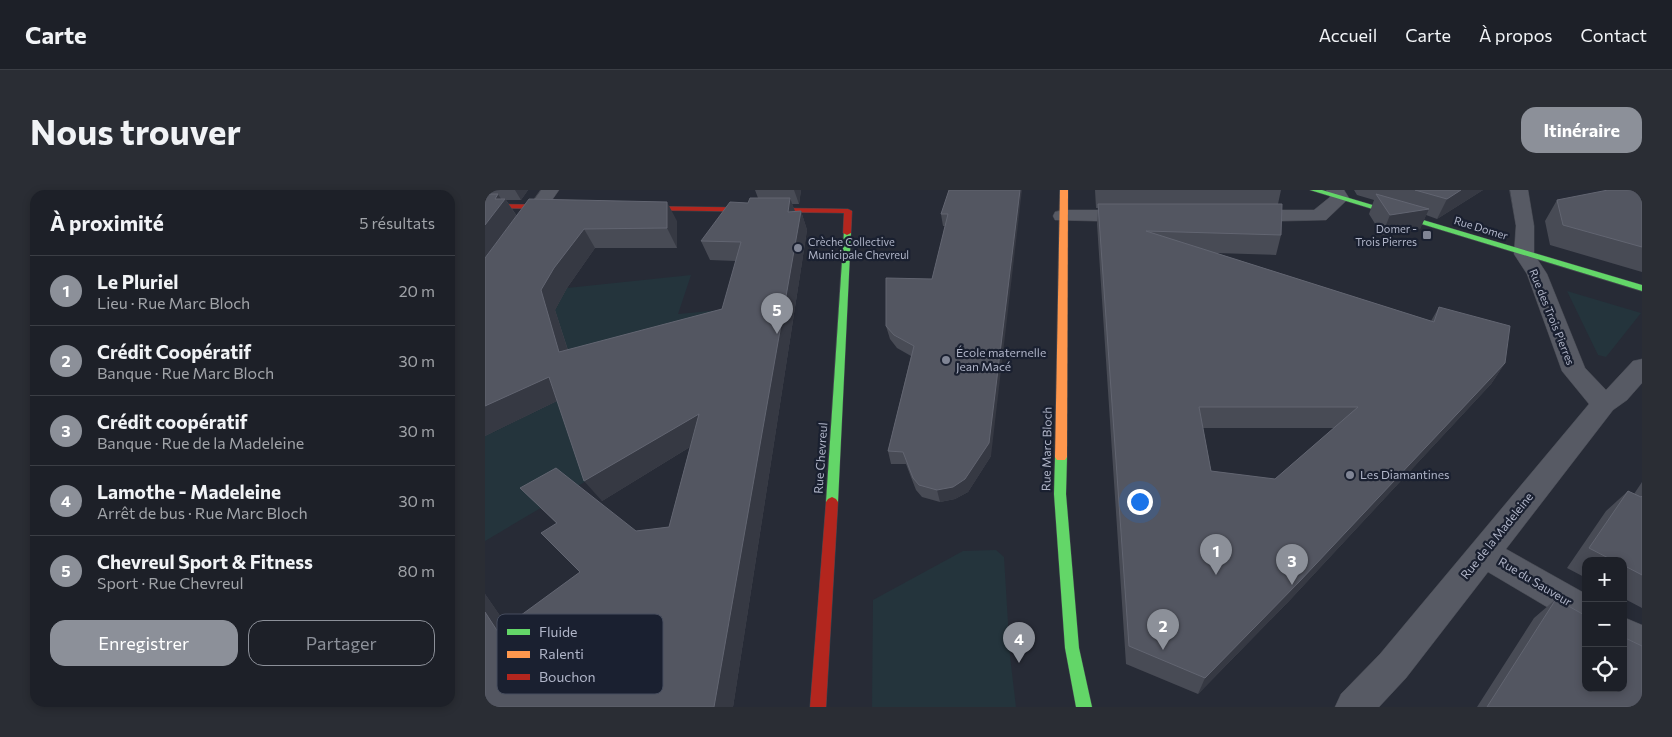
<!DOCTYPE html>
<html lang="fr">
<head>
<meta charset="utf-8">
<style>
  :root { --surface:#1d2028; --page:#2a2d34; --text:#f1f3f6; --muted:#a0a3a8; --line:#3b3e45; --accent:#8c9099 }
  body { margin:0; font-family:Commissioner,sans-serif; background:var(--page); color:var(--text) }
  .controls { position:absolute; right:15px; bottom:15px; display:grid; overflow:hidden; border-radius:10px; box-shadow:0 2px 8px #0003 }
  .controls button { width:45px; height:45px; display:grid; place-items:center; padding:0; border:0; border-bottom:1px solid var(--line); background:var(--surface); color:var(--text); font:25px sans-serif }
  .you { position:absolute; left:654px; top:311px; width:18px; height:18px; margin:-12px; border:4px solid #fff; border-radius:50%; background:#1a73e8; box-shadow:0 0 0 8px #1a73e833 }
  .badge { display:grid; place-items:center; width:32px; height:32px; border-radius:50%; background:var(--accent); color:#fff; font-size:16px; font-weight:700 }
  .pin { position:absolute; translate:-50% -41px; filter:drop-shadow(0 1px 2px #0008) }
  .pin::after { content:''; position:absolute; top:26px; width:18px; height:15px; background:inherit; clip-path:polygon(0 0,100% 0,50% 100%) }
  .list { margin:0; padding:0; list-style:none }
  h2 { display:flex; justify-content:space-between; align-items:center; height:65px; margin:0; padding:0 20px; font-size:21px }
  h2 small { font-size:16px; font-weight:400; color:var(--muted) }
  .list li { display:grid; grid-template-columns:32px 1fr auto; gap:15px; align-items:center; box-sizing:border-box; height:70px; padding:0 20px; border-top:1px solid var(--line) }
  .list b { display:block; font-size:19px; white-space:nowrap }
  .list p { margin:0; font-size:16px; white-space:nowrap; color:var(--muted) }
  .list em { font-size:16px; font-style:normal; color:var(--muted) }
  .actions { display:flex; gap:10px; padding:15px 20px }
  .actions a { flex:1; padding:11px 0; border:1px solid var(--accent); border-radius:15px; text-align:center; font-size:18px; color:var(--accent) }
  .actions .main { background:var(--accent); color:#fff }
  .icon { flex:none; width:28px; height:28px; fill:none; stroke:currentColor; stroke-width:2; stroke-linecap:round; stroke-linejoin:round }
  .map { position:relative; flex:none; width:1157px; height:517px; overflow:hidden; border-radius:15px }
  header { display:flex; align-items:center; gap:30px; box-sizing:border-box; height:70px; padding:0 25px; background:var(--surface); border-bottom:1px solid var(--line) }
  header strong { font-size:24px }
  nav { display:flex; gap:28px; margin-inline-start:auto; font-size:18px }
  .intro { display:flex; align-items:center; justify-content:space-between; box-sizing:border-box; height:120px; padding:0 30px }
  h1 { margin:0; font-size:35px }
  .button { padding:12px 22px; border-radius:15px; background:var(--accent); color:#fff; font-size:18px; font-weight:700 }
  main { display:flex; gap:30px; padding:0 30px }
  aside { flex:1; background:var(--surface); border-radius:15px; box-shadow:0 2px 8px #0003 }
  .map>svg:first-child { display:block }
  .green { fill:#24343c }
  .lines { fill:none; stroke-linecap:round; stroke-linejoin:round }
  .street-casing { stroke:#43464f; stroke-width:1 }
  .fast-casing { stroke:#43464f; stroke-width:1 }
  .slow-casing { stroke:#43464f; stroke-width:1 }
  .jam-casing { stroke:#43464f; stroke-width:1 }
  .street { fill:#575a64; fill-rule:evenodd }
  .fast { fill:#63d668; fill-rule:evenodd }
  .slow { fill:#ff974d; fill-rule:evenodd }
  .jam { fill:#b3261e; fill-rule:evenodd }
  .wall { fill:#484b55; fill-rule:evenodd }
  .shaded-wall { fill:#363943 }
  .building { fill:#535661; stroke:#626571; fill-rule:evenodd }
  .poi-dot { fill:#808595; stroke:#1a2030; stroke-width:2 }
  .labels { text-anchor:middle; stroke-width:4.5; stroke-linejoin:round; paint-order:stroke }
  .far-street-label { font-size:11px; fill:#b0b5c8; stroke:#1a2030 }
  .far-poi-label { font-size:11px; fill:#b0b5c8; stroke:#1a2030; text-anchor:end }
  .poi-label { font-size:12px; fill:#b0b5c8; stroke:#1a2030; text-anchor:start }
  .street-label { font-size:12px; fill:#b0b5c8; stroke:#1a2030 }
  .key { fill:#1a2030; stroke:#474d5e; stroke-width:1 }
  .key-label { font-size:14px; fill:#b0b5c8 }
</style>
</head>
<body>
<header>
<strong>Carte</strong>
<nav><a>Accueil</a><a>Carte</a><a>À propos</a><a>Contact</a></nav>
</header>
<div class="intro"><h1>Nous trouver</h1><a class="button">Itinéraire</a></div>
<main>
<aside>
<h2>À proximité<small>5 résultats</small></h2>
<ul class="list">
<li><span class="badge">1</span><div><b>Le Pluriel</b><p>Lieu · Rue Marc Bloch</p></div><em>20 m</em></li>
<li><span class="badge">2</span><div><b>Crédit Coopératif</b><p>Banque · Rue Marc Bloch</p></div><em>30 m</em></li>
<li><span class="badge">3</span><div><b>Crédit coopératif</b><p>Banque · Rue de la Madeleine</p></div><em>30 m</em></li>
<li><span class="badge">4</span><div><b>Lamothe - Madeleine</b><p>Arrêt de bus · Rue Marc Bloch</p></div><em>30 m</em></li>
<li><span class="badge">5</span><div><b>Chevreul Sport &amp; Fitness</b><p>Sport · Rue Chevreul</p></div><em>80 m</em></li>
</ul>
<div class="actions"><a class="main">Enregistrer</a><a>Partager</a></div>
</aside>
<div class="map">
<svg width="1157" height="517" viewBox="0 0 1157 517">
  <rect width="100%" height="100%" fill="#272b36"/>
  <path class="green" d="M206,85L193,124L257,118L90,183L57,144L82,98Z
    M1082,101L1156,123L1121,167L1113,165Z
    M80,207L108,287L0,351V246Z
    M511,360L519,367L525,466L531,517H387L388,410L478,361Z"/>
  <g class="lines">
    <defs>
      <path id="street" d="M56,0H74L7,96L0,98V77Z
        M841,0H859L864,8L841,30L759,32L752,30L750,26L752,22L759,20H829L845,7Z
        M1025,0H1043L1049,36V64L1062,84L1100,178L1121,200L1148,171L1157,169V193L1142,210L1128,220L1021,359L1101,404V437L1089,433L1003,382L921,488L894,517H850L856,504L895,464L1104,214L1077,181L1042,84L1029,64L1031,36Z
        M577,20H648L655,22L657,26L655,30L648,32L570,30L568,26L570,22Z
        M1138,427L1157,435V470L1138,461Z"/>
      <path id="fast" d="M825,0H837L1157,95V101Z
        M359,41L366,43L353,312L351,315L347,317L343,315L341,312Z
        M576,263L580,264L582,267L581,304L594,458L607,517H591L580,458L569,304L570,267L572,264Z"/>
      <path id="slow" d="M575,0H583L582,267L580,270H572L570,267Z"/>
      <path id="jam" d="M0,14L76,15L80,17L76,19L0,18Z
        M146,16L363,19L367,21L366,43L362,45L358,43L359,23L149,20L145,18Z
        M347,307L351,309L353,312L341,517H325L341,312L343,309Z"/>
    </defs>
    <use href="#street" class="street-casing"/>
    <use href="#fast" class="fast-casing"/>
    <use href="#slow" class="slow-casing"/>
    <use href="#jam" class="jam-casing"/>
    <use href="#street" class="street"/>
    <use href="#fast" class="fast"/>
    <use href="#slow" class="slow"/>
    <use href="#jam" class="jam"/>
  </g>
  <path class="wall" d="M0,0H43L36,10H21L32,26L192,31V58H110L82,98L70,120L83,160L237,119L251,71L225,70L216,51L263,13L273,8L270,0H316L314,14H307L310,21H316L322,40L248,517H0V404L22,436L95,382L71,333L35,298L151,341L184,337L205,257L117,311L72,211L0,246Z
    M464,0L506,266L483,302L470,309L455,312L437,307L431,300L421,274H406L403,261L426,166L412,158L405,149L401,136L447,89L460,36H458L456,24Z
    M610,0H796L793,14L796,45L791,65L731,63L946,131L954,117L1020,173L1006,194L804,411L713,504L641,474L612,34L613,18H611ZM718,238H849L790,289L726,281Z
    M869,0H998L952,29L941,25L935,39L897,45L884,24L889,10L872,5Z
    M1157,0V82L1065,55L1060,31L1072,10Z
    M1157,292V418L1138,408V371H1101V388L1082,378L1121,321L1143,301L1149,304Z
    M1071,409L1101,498L1157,517H992L1049,428Z"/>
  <path class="shaded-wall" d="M30,0H43L36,10Z
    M309,0H316L314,14Z
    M535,0H537L506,266L483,302L470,309L455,312L452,300Z
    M976,0H998L952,29L962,9Z
    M13,4L18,12L20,9L33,28L0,74V35L10,9Z
    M305,8L312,27L303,22Z
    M182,12L192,31V58L182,38Z
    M944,19L935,39L897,45L905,25Z
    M316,21L322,40L248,517H229Z
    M99,39L110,58L82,98L70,120L90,183L74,162L56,100L69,78Z
    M1020,173L1006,194L804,411L713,504L720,488Z
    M64,187L80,207L0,246V216Z
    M214,224L226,244L117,311L99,291Z
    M0,404L38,459L13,442L0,422Z"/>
  <path class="building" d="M464,0H535L504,253L480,289L468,297L452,300L434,295L428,288L418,262L403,261L429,156L409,145L401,136V88L447,89L463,24H456Z
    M930,0H976L962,9Z
    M1123,0H1157V57L1078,35L1072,10Z
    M0,4H13L10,9H20L0,35Z
    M891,4L944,19L905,25Z
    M265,8H305L303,22L316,21L229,517H0V422L13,442L95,382L56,343L72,333L35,298L71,278L151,341L184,337L214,224L99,291L64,187L0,216V68L44,9L182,12V38L99,39L69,78L56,100L74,162L237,119L256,52L216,51L245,12L263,13Z
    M613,14H797L796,45L661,41L949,132L954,117L1025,136L1020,173L814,392L720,488L644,456ZM714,217H873L790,289L726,281Z
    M1143,301L1156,307L1157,306V385L1138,375V371H1129L1104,358Z
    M1071,409L1101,426V498H1138V447L1157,456V517H1002Z"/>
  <g class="poi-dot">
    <rect x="937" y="40" width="10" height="10" rx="2.5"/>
    <circle cx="313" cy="58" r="5"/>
    <circle cx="461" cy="170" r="5"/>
    <circle cx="865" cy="285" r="5"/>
  </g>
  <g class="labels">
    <g class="far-street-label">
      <text transform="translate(996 38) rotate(17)" y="4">Rue Domer</text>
      <text transform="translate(1067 127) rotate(68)" y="4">Rue des Trois Pierres</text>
    </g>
    <g class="far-poi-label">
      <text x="932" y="43">Domer -<tspan x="932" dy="13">Trois Pierres</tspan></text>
      <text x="323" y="56" text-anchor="start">Crèche Collective<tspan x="323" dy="13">Municipale Chevreul</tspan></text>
    </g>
    <g class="poi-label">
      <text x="471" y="167">École maternelle<tspan x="471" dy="14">Jean Macé</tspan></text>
      <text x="875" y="289">Les Diamantines</text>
    </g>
    <g class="street-label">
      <text transform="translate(562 259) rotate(-89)" y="4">Rue Marc Bloch</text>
      <text transform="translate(336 268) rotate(-86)" y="4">Rue Chevreul</text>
      <text transform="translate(1012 346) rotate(-51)" y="4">Rue de la Madeleine</text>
      <text transform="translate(1050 392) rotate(31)" y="4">Rue du Sauveur</text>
    </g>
  </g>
  <rect x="12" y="424" width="166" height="80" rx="8" class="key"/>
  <rect x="22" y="439" width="23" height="6" fill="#63d668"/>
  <rect x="22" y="461" width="23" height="7" fill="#ff974d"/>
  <rect x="22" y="484" width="23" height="6" fill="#b3261e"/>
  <g class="key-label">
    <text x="54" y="447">Fluide</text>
    <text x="54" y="469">Ralenti</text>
    <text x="54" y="492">Bouchon</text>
  </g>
</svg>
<div class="controls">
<button>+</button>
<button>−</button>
<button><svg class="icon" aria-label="locate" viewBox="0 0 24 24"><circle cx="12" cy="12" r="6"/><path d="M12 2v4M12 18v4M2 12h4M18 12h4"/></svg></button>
</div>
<div class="you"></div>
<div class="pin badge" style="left:731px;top:385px">1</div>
<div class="pin badge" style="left:678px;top:460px">2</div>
<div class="pin badge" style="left:807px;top:395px">3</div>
<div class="pin badge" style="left:534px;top:473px">4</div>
<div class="pin badge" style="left:292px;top:144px">5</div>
</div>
</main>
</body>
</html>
